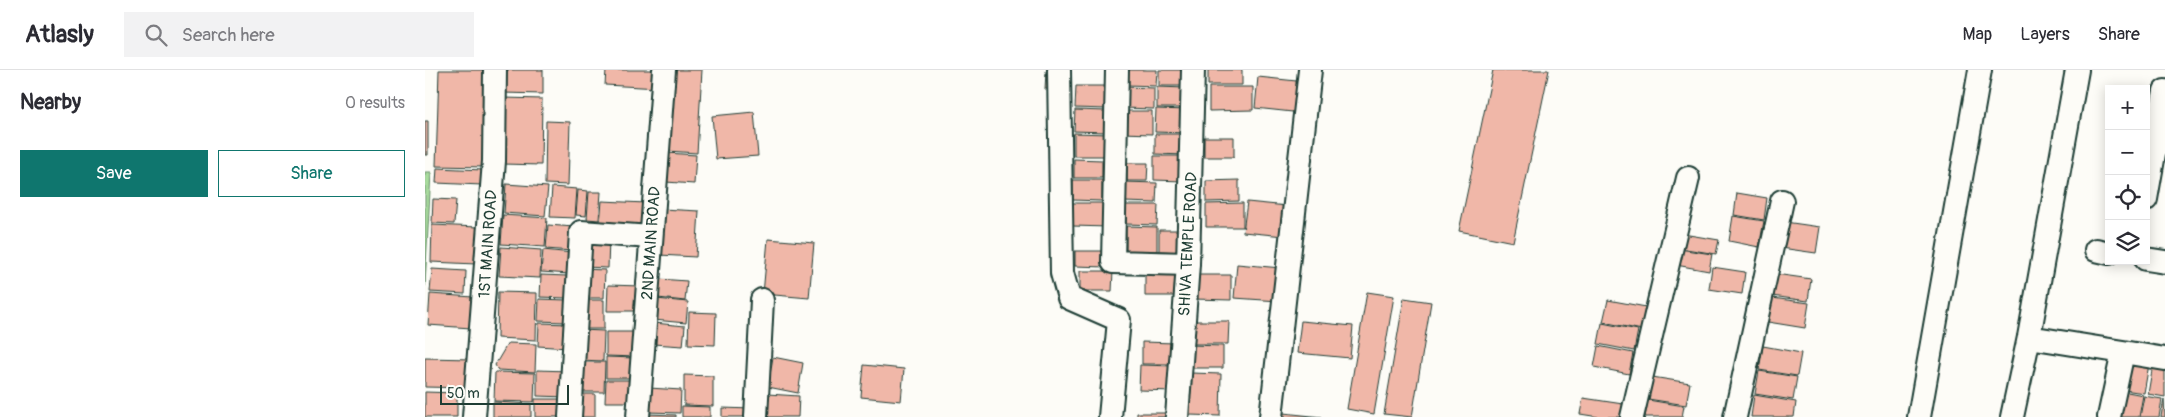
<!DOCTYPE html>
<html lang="en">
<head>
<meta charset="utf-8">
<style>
  :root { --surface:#fff; --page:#f2f2f3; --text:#2b2b33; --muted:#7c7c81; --line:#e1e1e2; --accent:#0f766e }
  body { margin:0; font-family:Pangolin,sans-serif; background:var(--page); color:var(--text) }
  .controls { position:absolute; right:15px; top:15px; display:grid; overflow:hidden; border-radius:0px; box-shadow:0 2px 12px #0003 }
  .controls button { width:45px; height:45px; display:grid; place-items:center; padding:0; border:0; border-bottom:1px solid var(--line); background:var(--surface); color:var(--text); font:25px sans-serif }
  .scale { position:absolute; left:15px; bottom:12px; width:129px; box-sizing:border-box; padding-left:5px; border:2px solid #1f3d34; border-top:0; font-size:14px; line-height:18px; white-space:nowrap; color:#1f3d34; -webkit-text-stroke:4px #fdfcf7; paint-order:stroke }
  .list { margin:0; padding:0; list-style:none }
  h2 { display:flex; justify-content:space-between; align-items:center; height:65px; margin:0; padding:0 20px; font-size:21px }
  h2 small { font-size:16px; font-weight:400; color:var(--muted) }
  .actions { display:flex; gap:10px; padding:15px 20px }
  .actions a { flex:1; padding:11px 0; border:1px solid var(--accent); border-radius:0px; text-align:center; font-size:18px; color:var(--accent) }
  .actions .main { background:var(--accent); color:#fff }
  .icon { flex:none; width:28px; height:28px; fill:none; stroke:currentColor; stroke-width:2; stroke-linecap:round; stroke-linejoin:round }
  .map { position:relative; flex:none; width:1740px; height:347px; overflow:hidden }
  header { display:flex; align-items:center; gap:30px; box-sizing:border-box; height:70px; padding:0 25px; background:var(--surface); border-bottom:1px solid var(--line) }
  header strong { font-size:24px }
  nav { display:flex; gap:28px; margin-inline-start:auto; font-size:18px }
  .search { width:350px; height:45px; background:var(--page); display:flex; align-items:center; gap:12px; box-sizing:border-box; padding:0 18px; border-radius:0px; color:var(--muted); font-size:19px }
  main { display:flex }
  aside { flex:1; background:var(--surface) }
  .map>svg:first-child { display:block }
  .green { fill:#a8db9d; stroke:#648c68 }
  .building { fill:#f0b7a8; stroke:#1f3d34 }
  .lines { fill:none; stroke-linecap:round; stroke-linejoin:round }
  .minor-casing { stroke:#1f3d34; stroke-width:26 }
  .minor { stroke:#fdfcf7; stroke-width:22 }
  .labels { text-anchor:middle; stroke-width:5; stroke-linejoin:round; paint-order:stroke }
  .street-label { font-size:16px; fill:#1f3d34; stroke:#fdfcf7 }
</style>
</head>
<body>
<header>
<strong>Atlasly</strong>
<div class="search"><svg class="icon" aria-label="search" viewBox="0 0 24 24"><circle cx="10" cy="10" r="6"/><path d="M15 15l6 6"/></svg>Search here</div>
<nav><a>Map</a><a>Layers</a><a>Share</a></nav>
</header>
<main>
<aside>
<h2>Nearby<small>0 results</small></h2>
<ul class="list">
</ul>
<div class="actions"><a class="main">Save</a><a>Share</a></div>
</aside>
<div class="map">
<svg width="1740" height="347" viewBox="0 0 1740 347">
  <rect width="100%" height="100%" fill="#fdfcf7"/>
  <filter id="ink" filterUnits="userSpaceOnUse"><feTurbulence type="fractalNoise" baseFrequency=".02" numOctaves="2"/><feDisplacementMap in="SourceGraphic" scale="10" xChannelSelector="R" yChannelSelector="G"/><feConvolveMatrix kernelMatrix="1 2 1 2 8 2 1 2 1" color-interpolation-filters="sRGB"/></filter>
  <g filter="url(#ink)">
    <path class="green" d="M0,102H6L0,216Z"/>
    <path class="building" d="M14,0H62L60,97L11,96Z
      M78,0H118V24L78,23Z
      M181,0H235L234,18L180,15Z
      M248,0H277L272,83L243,81Z
      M703,0H732L731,16L703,15Z
      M734,0H766L765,16H734Z
      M783,0H817V15H783Z
      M1068,0H1124L1088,172L1034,161Z
      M621,1L632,2V19H620Z
      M833,7L881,12L877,43L830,38Z
      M651,16H683L682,39L650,38Z
      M699,17L729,18V39L699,38Z
      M732,17L761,18V38H732Z
      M784,17H828V40L784,41Z
      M79,28L117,29L116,95L78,94Z
      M731,39L762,40V63L730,62Z
      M650,40L681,41V62L649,61Z
      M698,41H727V64L697,63Z
      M329,42L333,86L291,89L287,46Z
      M0,51H3V85H0Z
      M121,51L145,52L143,115L120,114Z
      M649,63L683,64V86H649Z
      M730,64H762L761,85L730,84Z
      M779,67H809V87H779Z
      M242,83L271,85L269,114L241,112Z
      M729,86H759L758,111L729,110Z
      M649,89L677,90V108H649Z
      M702,93H723L722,111H702Z
      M12,98L58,100L57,115L11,113Z
      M648,110H677V131L648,130Z
      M814,110V131L781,132V111Z
      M699,112L732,113L731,133L699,132Z
      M81,114L123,117L120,146L79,143Z
      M127,117L152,119L150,148L125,147Z
      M153,120L163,121L161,146L151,145Z
      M164,122H176L174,150L162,149Z
      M1312,123L1342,128L1339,150L1309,145Z
      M8,129L31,130L29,154L7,153Z
      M177,131L221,133L219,156L175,153Z
      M822,132L862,136L859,166L818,162Z
      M648,133H683V157L648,156Z
      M818,133V157H781V134Z
      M701,135H733L732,155L701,154Z
      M237,139L274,141L271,187L234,185Z
      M78,145L122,148L120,177L76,174Z
      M1308,146L1339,151L1334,177L1304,171Z
      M1360,152L1395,157L1391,183L1356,178Z
      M7,155L53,157L51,194L6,192Z
      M123,155L149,157L147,181L121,179Z
      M701,156L732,157V181H701Z
      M734,160H758V182L734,181Z
      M1258,164L1294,170L1291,184L1255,178Z
      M160,167L184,169L183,198L159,197Z
      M343,169L389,173L384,228L338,224Z
      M76,177L116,180L115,208L74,206Z
      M1254,179L1287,184L1284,201L1251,195Z
      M118,180L147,183L145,204L116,202Z
      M650,181H680V197L650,196Z
      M812,194L856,198L854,231L809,228Z
      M1287,197L1320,202L1317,224L1284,219Z
      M7,199L41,201L40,224L5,222Z
      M158,199L180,200L179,228H157Z
      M655,201H688L687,221H655Z
      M720,202H751L750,226H720Z
      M1350,204L1386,209L1383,231L1347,226Z
      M116,205L142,206L141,228L115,227Z
      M769,205H806V230L768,229Z
      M234,209L262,211L260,231L233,228Z
      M183,215L216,216V241H182Z
      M73,222L112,223L111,270L72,268Z
      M942,222L969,226L949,344L922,339Z
      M5,224L48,227L46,258L3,255Z
      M979,228L1006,232L987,347L959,344Z
      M1347,228L1384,233L1380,258L1343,252Z
      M114,229L141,230V252L113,251Z
      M231,229L263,232L261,253L229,250Z
      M158,230H179V259H157Z
      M1183,230L1221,237L1217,260L1178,252Z
      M264,242L291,243L290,275L263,274Z
      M766,251H804L803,274H766Z
      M876,251L928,256L925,288L872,283Z
      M114,253L144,254L143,278L113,276Z
      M229,253L260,256L258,276L228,274Z
      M1177,253L1213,260L1209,281L1173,274Z
      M155,260L179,261L178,291L155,290Z
      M181,262H214L213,287L181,286Z
      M717,272L750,273L749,294H717Z
      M83,273L111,274L110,302L73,300L70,295Z
      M765,275L798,276V298H764Z
      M1173,276L1208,283L1204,304L1169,297Z
      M1338,276L1376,283L1372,306L1334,300Z
      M181,287L210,288V308H181Z
      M348,287L378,293L373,323L343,317Z
      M0,288L46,289L45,318L0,317Z
      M1698,290L1724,294L1719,323L1693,319Z
      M153,292H180L179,322H152Z
      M1728,294L1740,297V327L1723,324Z
      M439,295L479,299L476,331L436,327Z
      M715,295L750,296L749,321L714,320Z
      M112,300L144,301L143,327L112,326Z
      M1334,301L1372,307L1368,330L1330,324Z
      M70,302L110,303L109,332L69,331Z
      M766,303L796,304L795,346L765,345Z
      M259,305L288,306V336L259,335Z
      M1227,307L1265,313L1261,335L1223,329Z
      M181,310H213L212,332H180Z
      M224,318L256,320L255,343L223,342Z
      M1692,320L1718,325L1714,347H1687Z
      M0,322L32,323V347H0Z
      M149,324H170V347H149Z
      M342,324L374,326L373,347H340Z
      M1329,325L1371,332L1369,347H1326Z
      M1719,326L1737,329L1734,347H1715Z
      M1158,328L1198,334L1195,347H1174L1155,344Z
      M110,329H140L139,347H110Z
      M1739,329L1740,347H1736Z
      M1223,330L1259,336L1257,347H1220Z
      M68,332L106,334V347H68Z
      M257,336L285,337V347H257Z
      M297,338L327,339V347H297Z
      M712,343H742V347H712Z
      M858,343L897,347H858Z
      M220,344L251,345V347H220Z"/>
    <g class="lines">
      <defs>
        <path id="minor" d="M634,0L637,203L644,228L694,250L685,347
          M692,0L688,192L763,194
          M1721,129L1740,21
          M1671,180L1684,183
          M1721,189L1740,192
          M1604,267L1698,282
          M49,347L69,91L70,0
          M145,347L156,162L226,167
          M213,347L239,0
          M331,347L337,230
          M752,347L763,194L768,0
          M846,347L885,0
          M1207,347L1263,108
          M1310,347L1357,131
          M1494,347L1555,0
          M1587,347L1604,267L1652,0
          M1684,347L1698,282L1740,289"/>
      </defs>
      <use href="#minor" class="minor-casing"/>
      <use href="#minor" class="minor"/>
    </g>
  </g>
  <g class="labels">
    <g class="street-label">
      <text transform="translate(225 173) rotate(-86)" y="6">2ND MAIN ROAD</text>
      <text transform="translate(62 174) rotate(-86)" y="6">1ST MAIN ROAD</text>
      <text transform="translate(762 174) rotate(-87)" y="6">SHIVA TEMPLE ROAD</text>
    </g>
  </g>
</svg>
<div class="controls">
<button>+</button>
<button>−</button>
<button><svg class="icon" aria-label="locate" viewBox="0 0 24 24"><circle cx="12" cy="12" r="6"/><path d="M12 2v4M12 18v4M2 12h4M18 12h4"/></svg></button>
<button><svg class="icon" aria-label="layers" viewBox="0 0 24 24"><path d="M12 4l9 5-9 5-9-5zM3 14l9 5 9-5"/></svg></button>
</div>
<div class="scale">50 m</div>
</div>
</main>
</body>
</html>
